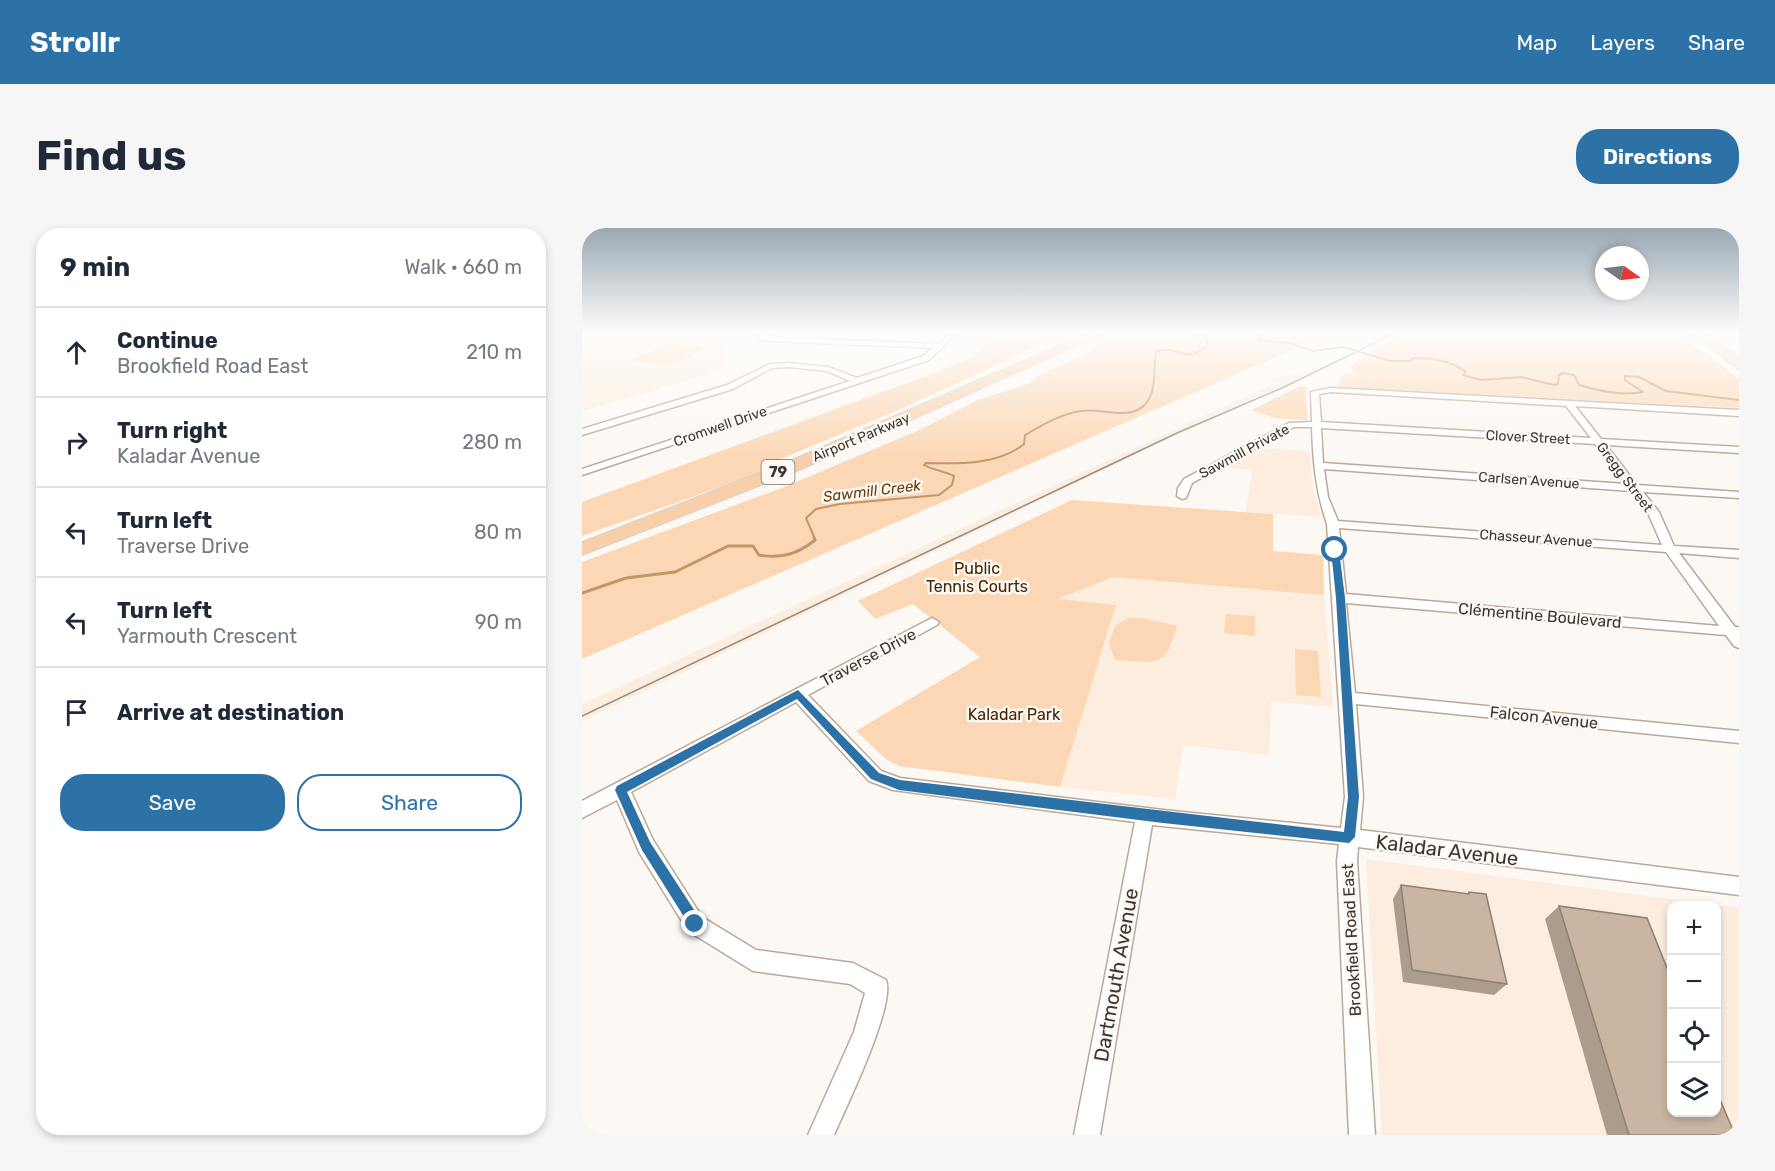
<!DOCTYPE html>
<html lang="en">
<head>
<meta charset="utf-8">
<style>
  :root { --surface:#fff; --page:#f6f6f7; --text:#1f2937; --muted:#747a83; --line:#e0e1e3; --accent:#2c72a7 }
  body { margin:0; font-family:Rubik,sans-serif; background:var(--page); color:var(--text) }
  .controls { position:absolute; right:18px; bottom:18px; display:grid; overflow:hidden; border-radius:12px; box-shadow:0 3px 9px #0003 }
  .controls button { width:54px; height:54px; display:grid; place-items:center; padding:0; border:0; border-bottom:2px solid var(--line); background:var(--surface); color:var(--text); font:30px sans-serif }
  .compass { position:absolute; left:1013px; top:18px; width:54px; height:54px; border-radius:50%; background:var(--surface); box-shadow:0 3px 9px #0003; rotate:104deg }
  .stop { position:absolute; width:18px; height:18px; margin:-14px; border:4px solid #2c72a7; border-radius:50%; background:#fff }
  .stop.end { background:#2c72a7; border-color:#fff; box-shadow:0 2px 6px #0008 }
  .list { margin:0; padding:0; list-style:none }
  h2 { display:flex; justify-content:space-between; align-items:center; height:78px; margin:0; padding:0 24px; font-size:26px }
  h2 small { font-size:20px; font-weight:400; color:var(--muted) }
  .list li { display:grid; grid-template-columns:39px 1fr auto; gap:18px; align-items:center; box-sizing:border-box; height:90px; padding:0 24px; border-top:2px solid var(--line) }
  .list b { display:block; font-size:22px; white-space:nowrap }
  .list p { margin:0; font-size:20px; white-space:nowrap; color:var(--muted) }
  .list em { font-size:20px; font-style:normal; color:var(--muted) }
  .actions { display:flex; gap:12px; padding:18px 24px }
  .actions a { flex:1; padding:14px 0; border:2px solid var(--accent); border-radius:24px; text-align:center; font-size:21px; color:var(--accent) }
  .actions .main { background:var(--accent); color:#fff }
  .icon { flex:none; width:33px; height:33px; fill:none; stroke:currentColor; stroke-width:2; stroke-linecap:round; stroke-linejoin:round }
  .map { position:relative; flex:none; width:1157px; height:907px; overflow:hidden; border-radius:24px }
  header { display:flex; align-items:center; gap:36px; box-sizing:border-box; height:84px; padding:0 30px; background:var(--accent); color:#fff }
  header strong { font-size:28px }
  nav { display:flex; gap:33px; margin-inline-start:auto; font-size:21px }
  .intro { display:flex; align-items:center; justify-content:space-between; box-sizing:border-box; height:144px; padding:0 36px }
  h1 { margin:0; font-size:42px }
  .button { padding:15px 27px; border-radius:24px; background:var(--accent); color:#fff; font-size:21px; font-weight:700 }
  main { display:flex; gap:36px; padding:0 36px }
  aside { flex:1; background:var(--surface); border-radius:24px; box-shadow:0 3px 9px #0003 }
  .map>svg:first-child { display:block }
  .built { fill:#fdedde; fill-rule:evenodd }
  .green { fill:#fbd7b5 }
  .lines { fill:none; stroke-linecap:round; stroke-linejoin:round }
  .stream-far1 { stroke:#c39567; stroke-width:2 }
  .stream { stroke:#c39567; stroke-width:3 }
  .minor-casing { stroke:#bca896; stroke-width:3 }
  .primary-casing { stroke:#d5d3d1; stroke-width:3 }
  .trunk-casing { stroke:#d5d3d1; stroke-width:2 }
  .minor { fill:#fff; fill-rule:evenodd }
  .primary { fill:#fadbbe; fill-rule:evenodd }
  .trunk { fill:#f8cfa8; fill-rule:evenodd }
  .tram { stroke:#928c86; stroke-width:1.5 }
  .wall { fill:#ad9c8b }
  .building { fill:#c9b5a2; stroke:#8d7f71; stroke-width:1.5 }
  .route { fill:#2c72a7 }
  .labels { text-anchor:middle; stroke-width:5; stroke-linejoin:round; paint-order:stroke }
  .far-street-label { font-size:14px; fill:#3e362e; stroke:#fcf8f4 }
  .shield { fill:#fcf8f4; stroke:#777069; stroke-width:1.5 }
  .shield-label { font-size:15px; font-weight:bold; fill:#3e362e }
  .far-water-label { font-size:15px; font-style:italic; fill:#693c00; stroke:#fcf8f4 }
  .park-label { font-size:16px; fill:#462701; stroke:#fcf8f4 }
  .street-label { font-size:16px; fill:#3e362e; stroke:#fcf8f4 }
  .near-street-label { font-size:20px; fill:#3e362e; stroke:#fcf8f4 }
</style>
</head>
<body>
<header>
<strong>Strollr</strong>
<nav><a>Map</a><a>Layers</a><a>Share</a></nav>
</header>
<div class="intro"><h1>Find us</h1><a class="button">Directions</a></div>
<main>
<aside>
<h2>9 min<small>Walk · 660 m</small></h2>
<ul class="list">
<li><svg class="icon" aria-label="ahead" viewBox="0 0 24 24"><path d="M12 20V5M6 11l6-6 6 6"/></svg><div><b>Continue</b><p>Brookfield Road East</p></div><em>210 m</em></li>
<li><svg class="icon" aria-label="right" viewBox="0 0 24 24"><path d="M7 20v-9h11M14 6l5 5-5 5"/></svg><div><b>Turn right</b><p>Kaladar Avenue</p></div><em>280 m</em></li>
<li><svg class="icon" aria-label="left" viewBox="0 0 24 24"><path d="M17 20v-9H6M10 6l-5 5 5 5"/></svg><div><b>Turn left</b><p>Traverse Drive</p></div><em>80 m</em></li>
<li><svg class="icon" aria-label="left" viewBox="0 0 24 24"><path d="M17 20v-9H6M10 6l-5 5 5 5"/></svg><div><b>Turn left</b><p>Yarmouth Crescent</p></div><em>90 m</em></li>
<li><svg class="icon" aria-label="arrive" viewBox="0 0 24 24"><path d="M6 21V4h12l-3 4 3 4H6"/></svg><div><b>Arrive at destination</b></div></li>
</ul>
<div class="actions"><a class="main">Save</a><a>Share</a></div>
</aside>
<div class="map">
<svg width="1157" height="907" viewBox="0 0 1157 907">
  <rect width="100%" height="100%" fill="#fcf8f4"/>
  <path class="built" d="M63,105H141L143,137L113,150L0,183V114Z
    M763,127L770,129L584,212L0,493V476L691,156L685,153L695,149L723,144Z
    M679,220L728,223L730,254L739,289L664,284L670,242L643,239Z
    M531,349L742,367L751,479L689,473L687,527L601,517L593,571L478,559L534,377L475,372Z
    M784,631L1157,680V907H800ZM1090,678H1134V884H1090Z"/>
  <path class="green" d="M419,105H476L430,130L312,184L196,232L175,246L0,308V274L355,144L392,128Z
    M540,105H743L733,112L0,431V334L205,258L335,203L396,172L448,155L459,147L505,125L521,113Z
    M837,105H1018L1088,111L1106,114L1130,129L1157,152V180L755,159L762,146L791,150L801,149L778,148L770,144L769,138L794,119Z
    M86,116L125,120L89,137L48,132Z
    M718,158L724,159L725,192L692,190L669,182Z
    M490,272L691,286V323L741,327L742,367L531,349L476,371L534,377L478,559L317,538L305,532L274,503L398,429L331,376L293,391L276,373Z
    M644,386L673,388V408L642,405Z
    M546,390H561L595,398C582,443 575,433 533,432L527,415L533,398Z
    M713,421L736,423L739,469L714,467Z"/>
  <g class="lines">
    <path class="stream-far1" d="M669,105L679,107L677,112L708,115L731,123L761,119L808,133H828L831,130C850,130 868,132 884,144L881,147L899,152L939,149L972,157L976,156L977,147L981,145L992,147L997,157C1018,163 1039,168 1061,164L1043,152V148L1057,149L1084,163L1157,172
      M233,311L224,290L234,281L258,276L357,267L370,257L372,248C362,243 351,242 342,237L344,235C376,236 417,237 442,216L443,207C460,197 479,186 499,183C522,179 555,197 568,169C575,155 570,138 575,123C590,118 599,129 611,126C616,125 621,121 625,118L626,113L617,108L621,105"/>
    <path class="stream" d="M0,365L44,350L93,344L146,318H171L177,327C199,331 216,326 233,312L232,310"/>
    <defs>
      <path id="minor" d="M175,105H182L187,109L356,116L368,105H375L347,132L0,247V241L268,153L245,143L207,139L190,140L151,161L0,207V201L145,157L188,136L207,135L246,139L275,150L341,128L351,120L187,113L179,112Z
        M749,160L1157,182V188L993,178L1019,211L1157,219V225L1024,217L1055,257L1157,264V270L1061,264L1077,284L1092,318L1157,322V330L1097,325L1153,399H1157V420L1152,418L1144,407L764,375L773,465L1157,503V515L774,476L781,569L778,602L1157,649V667L776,619L775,633L793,907H767L755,633L757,616L570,597L518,907H492L553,594L311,562L287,553L214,474L49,564L71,612L120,689L174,722L271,735L304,752C314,777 264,879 252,907H226L272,804L283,765L268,756L171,743L106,703L57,624L35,572L0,590V573L350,390L357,394L355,397L226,467L299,543L318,550L581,582L759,600L763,569L745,296C734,264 731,234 730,199H712L610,255L604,270L600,271L595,268L596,260L602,251L707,195L730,194L729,164ZM749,164L984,178L1009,210L739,194L737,166ZM739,200L1013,216L1044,256L741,235ZM742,241L1049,263L1066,285L1080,317L756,293L746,269ZM757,300L1084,324L1137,398L764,366Z"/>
      <path id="primary" d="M1111,105H1123L1157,131V141Z"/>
      <path id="trunk" d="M506,105H523L215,243L0,327V314L203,235Z"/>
    </defs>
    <use href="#minor" class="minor-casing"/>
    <use href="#primary" class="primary-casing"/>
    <use href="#trunk" class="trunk-casing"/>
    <use href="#minor" class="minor"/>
    <use href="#primary" class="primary"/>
    <use href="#trunk" class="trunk"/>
    <path class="tram" d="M0,488L595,205L700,160L813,105"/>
  </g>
  <path class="wall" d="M819,657L885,666L887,664L925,756L912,767L821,754L811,671Z
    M977,678L1153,907H1025L963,691Z"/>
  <path class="building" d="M819,657L887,666V664L904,666L925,756L830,742Z
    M977,678L1065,690L1089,750V885H1134V862L1153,907H1047Z"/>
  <linearGradient id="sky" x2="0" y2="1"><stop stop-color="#99a8b4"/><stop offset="0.45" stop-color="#fefcfa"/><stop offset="1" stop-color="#fefcfa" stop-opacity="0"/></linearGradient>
  <rect width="1157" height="232" fill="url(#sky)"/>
  <path class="route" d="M753,319L757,322L763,370L777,569L773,609L767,615L581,595L317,562L289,551L215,471L45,564L68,614L118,691L120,696L118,700L113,702L109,700L60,622L33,562L35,558L216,462L297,545L318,552L762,604L766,569L754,370L749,322Z"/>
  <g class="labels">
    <g class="far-street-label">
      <text transform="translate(138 198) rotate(-19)" y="5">Cromwell Drive</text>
      <text transform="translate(279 209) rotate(-23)" y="5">Airport Parkway</text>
      <text transform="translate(946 209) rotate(3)" y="5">Clover Street</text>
      <text transform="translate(662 223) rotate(-28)" y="5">Sawmill Private</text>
      <text transform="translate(1043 249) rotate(53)" y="5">Gregg Street</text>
      <text transform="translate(947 252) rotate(4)" y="5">Carlsen Avenue</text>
      <text transform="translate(954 310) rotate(4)" y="5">Chasseur Avenue</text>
    </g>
    <rect class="shield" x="179.5" y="232" width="33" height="24" rx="4.5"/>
    <g class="shield-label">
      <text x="196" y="249">79</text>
    </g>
    <g class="far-water-label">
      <text transform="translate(290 263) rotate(-7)" y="5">Sawmill Creek</text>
    </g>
    <g class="park-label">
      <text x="395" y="346">Public<tspan x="395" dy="18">Tennis Courts</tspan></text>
      <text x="432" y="492">Kaladar Park</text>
    </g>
    <g class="street-label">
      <text transform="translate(958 387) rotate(5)" y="6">Clémentine Boulevard</text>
      <text transform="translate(286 429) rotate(-28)" y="6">Traverse Drive</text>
      <text transform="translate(962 489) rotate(6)" y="6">Falcon Avenue</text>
      <text transform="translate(769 712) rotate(-93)" y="6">Brookfield Road East</text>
    </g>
    <g class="near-street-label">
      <text transform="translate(865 622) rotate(7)" y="7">Kaladar Avenue</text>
      <text transform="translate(534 747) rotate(-80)" y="7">Dartmouth Avenue</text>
    </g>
  </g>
</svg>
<div class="controls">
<button>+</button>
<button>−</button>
<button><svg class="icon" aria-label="locate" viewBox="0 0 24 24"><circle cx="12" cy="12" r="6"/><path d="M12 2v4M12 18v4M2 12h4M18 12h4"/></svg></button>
<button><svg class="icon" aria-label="layers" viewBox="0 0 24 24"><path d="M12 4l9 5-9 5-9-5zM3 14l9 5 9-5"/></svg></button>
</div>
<svg class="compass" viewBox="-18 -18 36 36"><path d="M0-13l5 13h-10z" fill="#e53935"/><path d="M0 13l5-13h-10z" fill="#747a83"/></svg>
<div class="stop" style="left:753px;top:322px"></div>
<div class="stop end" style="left:113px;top:696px"></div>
</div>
</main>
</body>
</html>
